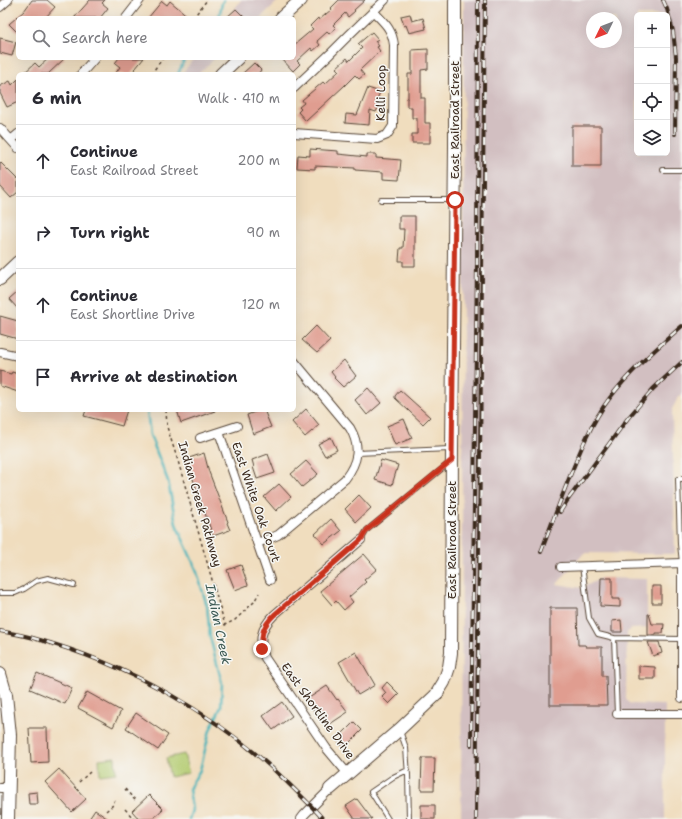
<!DOCTYPE html>
<html lang="en">
<head>
<meta charset="utf-8">
<style>
  :root { --surface:#fff; --page:#f2f2f3; --text:#2b2b33; --muted:#7c7c81; --line:#e1e1e2 }
  body { margin:0; font-family:"Shantell Sans",sans-serif; background:var(--page); color:var(--text) }
  .controls { position:absolute; right:12px; top:12px; display:grid; overflow:hidden; border-radius:6px; box-shadow:0 4px 16px #0002 }
  .controls button { width:36px; height:36px; display:grid; place-items:center; padding:0; border:0; border-bottom:1px solid var(--line); background:var(--surface); color:var(--text); font:20px sans-serif }
  .compass { position:absolute; left:586px; top:12px; width:36px; height:36px; border-radius:50%; background:var(--surface); box-shadow:0 4px 16px #0002; rotate:227deg }
  .stop { position:absolute; width:12px; height:12px; margin:-9px; border:3px solid #c8321e; border-radius:50%; background:#fff }
  .stop.end { background:#c8321e; border-color:#fff; box-shadow:0 1px 4px #0008 }
  .list { margin:0; padding:0; list-style:none }
  h2 { display:flex; justify-content:space-between; align-items:center; height:52px; margin:0; padding:0 16px; font-size:17px }
  h2 small { font-size:13px; font-weight:400; color:var(--muted) }
  .list li { display:grid; grid-template-columns:26px 1fr auto; gap:12px; align-items:center; box-sizing:border-box; height:72px; padding:0 16px; border-top:1px solid var(--line) }
  .list b { display:block; font-size:15px; white-space:nowrap }
  .list p { margin:0; font-size:13px; white-space:nowrap; color:var(--muted) }
  .list em { font-size:13px; font-style:normal; color:var(--muted) }
  .icon { flex:none; width:22px; height:22px; fill:none; stroke:currentColor; stroke-width:2; stroke-linecap:round; stroke-linejoin:round }
  .map { position:relative; flex:none; width:682px; height:819px; overflow:hidden }
  .search { position:absolute; background:var(--surface); box-shadow:0 4px 16px #0002; left:16px; top:16px; width:280px; height:44px; display:flex; align-items:center; gap:10px; box-sizing:border-box; padding:0 14px; border-radius:6px; color:var(--muted); font-size:15px }
  .panel { position:absolute; background:var(--surface); box-shadow:0 4px 16px #0002; left:16px; top:72px; width:280px; height:340px; border-radius:6px }
  .map>svg:first-child { display:block }
  .industrial { fill:#d2bfc1; fill-rule:evenodd }
  .green { fill:#b3cb70; stroke:#777a47 }
  .lines { fill:none; stroke-linecap:round; stroke-linejoin:round }
  .stream { stroke:#42b3b9; stroke-width:2.5 }
  .building { fill:#e09d90 }
  .lane-casing { stroke:#564536; stroke-width:6 }
  .street-casing { stroke:#564536; stroke-width:10 }
  .secondary-casing { stroke:#564536; stroke-width:14 }
  .path { stroke:#564536; stroke-width:1.5; stroke-dasharray:3 3; stroke-linecap:butt }
  .lane { stroke:#fff; stroke-width:4 }
  .street { stroke:#fff; stroke-width:8 }
  .secondary { stroke:#fff; stroke-width:12 }
  .rail-casing { stroke:#3b2a1e; stroke-width:4 }
  .rail { stroke:#f6f6f2; stroke-width:2.5; stroke-dasharray:8; stroke-linecap:butt }
  .route { stroke:#c8321e; stroke-width:5 }
  .labels { text-anchor:middle; stroke-width:3; stroke-linejoin:round; paint-order:stroke }
  .street-label { font-size:12px; fill:#3b2a1e; stroke:#f6f6f2 }
  .water-label { font-size:13px; font-style:italic; fill:#3d5a54; stroke:#f6f6f2 }
</style>
</head>
<body>
<div class="map">
<svg width="682" height="819" viewBox="0 0 682 819">
  <rect width="100%" height="100%" fill="#f6f6f2"/>
  <filter id="ink" filterUnits="userSpaceOnUse"><feTurbulence type="fractalNoise" baseFrequency=".025" numOctaves="2"/><feDisplacementMap in="SourceGraphic" scale="8" xChannelSelector="R" yChannelSelector="G"/><feConvolveMatrix kernelMatrix="1 2 1 2 8 2 1 2 1" color-interpolation-filters="sRGB"/></filter>
  <filter id="wash" filterUnits="userSpaceOnUse"><feTurbulence type="fractalNoise" baseFrequency=".012" numOctaves="4" result="noise"/><feDisplacementMap in="SourceGraphic" scale="16" xChannelSelector="R" yChannelSelector="G"/><feGaussianBlur stdDeviation="0.9" result="paint"/><feColorMatrix in="noise" values="0 0 0 0 0 0 0 0 0 0 0 0 0 0 0 0 0 1.4 0 .05"/><feComposite in="paint" operator="in"/></filter>
  <g filter="url(#wash)">
    <rect width="100%" height="100%" fill="#f0ddbe"/>
    <path class="industrial" d="M241,0H279L260,18H228Z
      M464,0H682V395L679,396L672,409L675,554L584,553L557,584L582,588L601,578L647,579V628L631,629L629,631L627,632L626,699L628,702L630,704L665,705V819H461ZM637,15H667V153H637ZM592,18H616V42H592Z
      M194,58H215L198,74H182Z"/>
    <path class="green" d="M184,754L189,773L170,777L166,758Z
      M115,757L116,773L100,775L99,759Z"/>
    <g class="lines">
      <path class="stream" d="M219,18L222,3L224,0
        M178,74L185,58
        M147,410L150,435L168,481L176,524L196,569L207,606L210,637L222,683L221,707L210,730L200,770L189,789L192,810L189,819"/>
    </g>
    <g id="blocks">
      <path class="building" d="M32,0H47L55,7L45,18H18V33L9,24L24,11Z
        M90,0H105L102,3L108,8L100,18H74Z
        M339,0H365L354,10L355,11L348,17L345,13L333,25L336,28L329,34L327,32L317,41L320,45L313,51L311,48L297,61L300,64L293,71L281,58H294V45L313,29L310,26L318,18L319,20L332,9L331,8Z
        M162,1L167,5L170,1L190,18H148Z
        M236,9L245,18H226Z
        M410,14L412,21L423,18L426,29L409,33L406,25L404,26L401,16Z
        M372,32L378,39L375,41L379,46L377,47L380,51L360,70L364,75L359,79L355,75L344,86L306,121L298,112L301,109L299,107L304,103L302,100L323,82L325,84L339,71L336,68L347,58L349,61L362,48L358,44Z
        M0,38L16,42L12,56L0,53Z
        M428,49V69L421,70V98H425V123H430V143H412V134H417V118H412V107H407V98H408V74H412V50Z
        M49,58H65L48,74H23L35,63L39,67Z
        M119,58H144L131,74H115L120,67L115,63Z
        M254,63L261,70L258,74H242Z
        M18,79V102L7,107L0,93V86L10,81L12,85Z
        M368,88L380,92L376,102L380,104L376,112L370,110L369,125L345,123L346,114L357,115Z
        M572,126H601V166H572Z
        M310,149L338,151V154L367,157V154H376V158L401,160L399,180L383,179V172L355,170V168L315,166V169L297,168L298,155L310,156Z
        M0,162L18,180V192L11,198L0,186Z
        M399,216H415V266H403V261H399L400,248H403L404,229H399Z
        M18,291V309L9,299Z
        M0,316L18,321V339L0,334Z
        M316,326L330,341L317,353L302,340Z
        M344,360L356,376L343,387L334,378L335,377L331,372Z
        M0,371L11,374L12,372L18,374V392L0,386Z
        M368,388L381,403L367,415L355,400Z
        M400,390L430,417L423,424L395,398V396Z
        M306,409L319,425L305,437L292,422Z
        M86,410H127L122,426L84,416Z
        M177,410H215V411L181,423Z
        M260,410H264L271,427L253,434L247,415Z
        M404,419L412,438L395,445L387,426Z
        M331,437L337,450L325,456L318,444Z
        M204,453L209,472L228,522L227,523L230,530L213,536L186,459Z
        M268,454L275,473L257,479L253,467H254L252,460Z
        M381,460L398,465L392,485L375,480Z
        M306,461L318,474L302,487L291,474Z
        M279,484L291,497L276,511L264,497Z
        M359,495L371,508L356,522L345,509Z
        M331,519L341,531L324,544L315,534Z
        M364,554L377,569L364,580L366,582L349,597L353,602L344,610L336,601L332,605L320,591Z
        M241,565L248,585L235,590L227,570Z
        M601,578H612V599H620V607L600,606Z
        M652,586H661V603H652Z
        M550,608H577L578,645H585L586,647H602V676H606L607,705H550Z
        M648,614H649L652,624H664L663,633H656V635H648Z
        M621,620L622,632H612V621Z
        M648,642H659L662,653L653,656Z
        M356,652L375,685L358,695L339,662Z
        M639,666L655,667V679H639Z
        M37,673L72,688L65,704L30,689Z
        M387,682L399,694L389,704L382,697L386,693L382,688Z
        M327,686L337,700L338,699L348,712L327,726L316,712H315L306,700Z
        M87,692L121,711L113,727L78,708Z
        M282,702L292,716L273,730L263,716Z
        M136,713L168,735L158,750L126,728Z
        M354,722L362,730L344,748L336,740Z
        M29,728H47L48,762L31,763Z
        M422,758H435L434,790H421Z
        M59,769L86,799L72,812L45,782Z
        M37,792L38,804H29L28,793Z
        M149,795L163,809L152,819H139L132,811Z
        M357,799L372,819H355L346,806Z
        M421,805H435V819H421Z
        M95,810L108,819H89Z"/>
    </g>
  </g>
  <g filter="url(#ink)">
    <use href="#blocks" fill-opacity="0" stroke="#564536" stroke-width="1"/>
    <g class="lines">
      <defs>
        <path id="lane" d="M663,170H682
          M381,200H452
          M357,453L450,449
          M361,540L367,530L449,463
          M682,563L680,544L678,479H682
          M582,566L589,618L598,634L614,638L617,714
          M0,593H15L24,589L36,581L48,578L74,585
          M614,638L682,639
          M400,731L406,748L408,775L409,819
          M388,819L371,792L393,777L408,770"/>
        <path id="street" d="M0,7L8,0
          M126,18L140,0
          M81,74L95,58
          M294,88L330,54L349,35L385,0
          M0,128L18,148
          M294,133L377,139L387,135L393,126L394,45C392,28 384,23 373,11
          M11,140L18,134
          M0,352L18,356
          M219,432L270,580
          M200,438L237,426
          M257,543L271,538L278,535L345,479C358,462 361,447 350,428L294,361
          M682,563V698
          M561,567L682,563
          M617,714H682
          M348,774L327,749L265,658C258,640 261,628 274,615L361,540
          M0,788H9
          M301,819L304,815L330,789"/>
        <path id="secondary" d="M281,18L301,0
          M221,74L238,58
          M0,279L18,262
          M0,674L6,695L10,735L8,819
          M330,789L400,729L436,695L444,682L449,667L451,653L452,449L455,146V0"/>
      </defs>
      <use href="#lane" class="lane-casing"/>
      <use href="#street" class="street-casing"/>
      <use href="#secondary" class="secondary-casing"/>
      <path class="path" d="M193,18L207,0
        M151,74L163,58
        M166,410L167,427L178,461L225,625L235,620L254,602L259,593
        M79,782L90,772
        M125,789L135,800
        M125,809L134,819
        M106,811L113,805L115,799"/>
      <use href="#lane" class="lane"/>
      <use href="#street" class="street"/>
      <use href="#secondary" class="secondary"/>
      <defs>
        <path id="rail" d="M663,0L667,9L673,31L676,57L675,134
          M560,512L567,501L628,418L653,389L682,362
          M541,552C550,528 559,504 568,481C579,453 591,423 609,399C630,371 656,349 682,326
          M0,631C11,633 22,635 33,638C128,664 216,713 287,782C299,794 312,806 323,819
          M471,745L477,263L478,0
          M476,819C480,546 484,273 485,0"/>
      </defs>
      <use href="#rail" class="rail-casing"/>
      <use href="#rail" class="rail"/>
    </g>
  </g>
  <g class="lines" filter="url(#ink)">
    <path class="route" d="M262,649C261,633 263,626 274,615L361,540L367,530L452,460L455,200"/>
  </g>
  <g class="labels">
    <g class="street-label">
      <text transform="translate(381 93) rotate(-89)" y="4">Kelli Loop</text>
      <text transform="translate(455 120) rotate(-90)" y="4">East Railroad Street</text>
      <text transform="translate(256 502) rotate(71)" y="4">East White Oak Court</text>
      <text transform="translate(200 504) rotate(74)" y="4">Indian Creek Pathway</text>
      <text transform="translate(452 540) rotate(-90)" y="4">East Railroad Street</text>
      <text transform="translate(318 711) rotate(54)" y="4">East Shortline Drive</text>
    </g>
    <g class="water-label">
      <text transform="translate(219 624) rotate(78)" y="5">Indian Creek</text>
    </g>
  </g>
</svg>
<div class="controls">
<button>+</button>
<button>−</button>
<button><svg class="icon" aria-label="locate" viewBox="0 0 24 24"><circle cx="12" cy="12" r="6"/><path d="M12 2v4M12 18v4M2 12h4M18 12h4"/></svg></button>
<button><svg class="icon" aria-label="layers" viewBox="0 0 24 24"><path d="M12 4l9 5-9 5-9-5zM3 14l9 5 9-5"/></svg></button>
</div>
<svg class="compass" viewBox="-18 -18 36 36"><path d="M0-13l5 13h-10z" fill="#e53935"/><path d="M0 13l5-13h-10z" fill="#7c7c81"/></svg>
<div class="stop" style="left:455px;top:200px"></div>
<div class="stop end" style="left:262px;top:649px"></div>
<div class="search"><svg class="icon" aria-label="search" viewBox="0 0 24 24"><circle cx="10" cy="10" r="6"/><path d="M15 15l6 6"/></svg>Search here</div>
<section class="panel">
<h2>6 min<small>Walk · 410 m</small></h2>
<ul class="list">
<li><svg class="icon" aria-label="ahead" viewBox="0 0 24 24"><path d="M12 20V5M6 11l6-6 6 6"/></svg><div><b>Continue</b><p>East Railroad Street</p></div><em>200 m</em></li>
<li><svg class="icon" aria-label="right" viewBox="0 0 24 24"><path d="M7 20v-9h11M14 6l5 5-5 5"/></svg><div><b>Turn right</b></div><em>90 m</em></li>
<li><svg class="icon" aria-label="ahead" viewBox="0 0 24 24"><path d="M12 20V5M6 11l6-6 6 6"/></svg><div><b>Continue</b><p>East Shortline Drive</p></div><em>120 m</em></li>
<li><svg class="icon" aria-label="arrive" viewBox="0 0 24 24"><path d="M6 21V4h12l-3 4 3 4H6"/></svg><div><b>Arrive at destination</b></div></li>
</ul>
</section>
</div>
</body>
</html>
